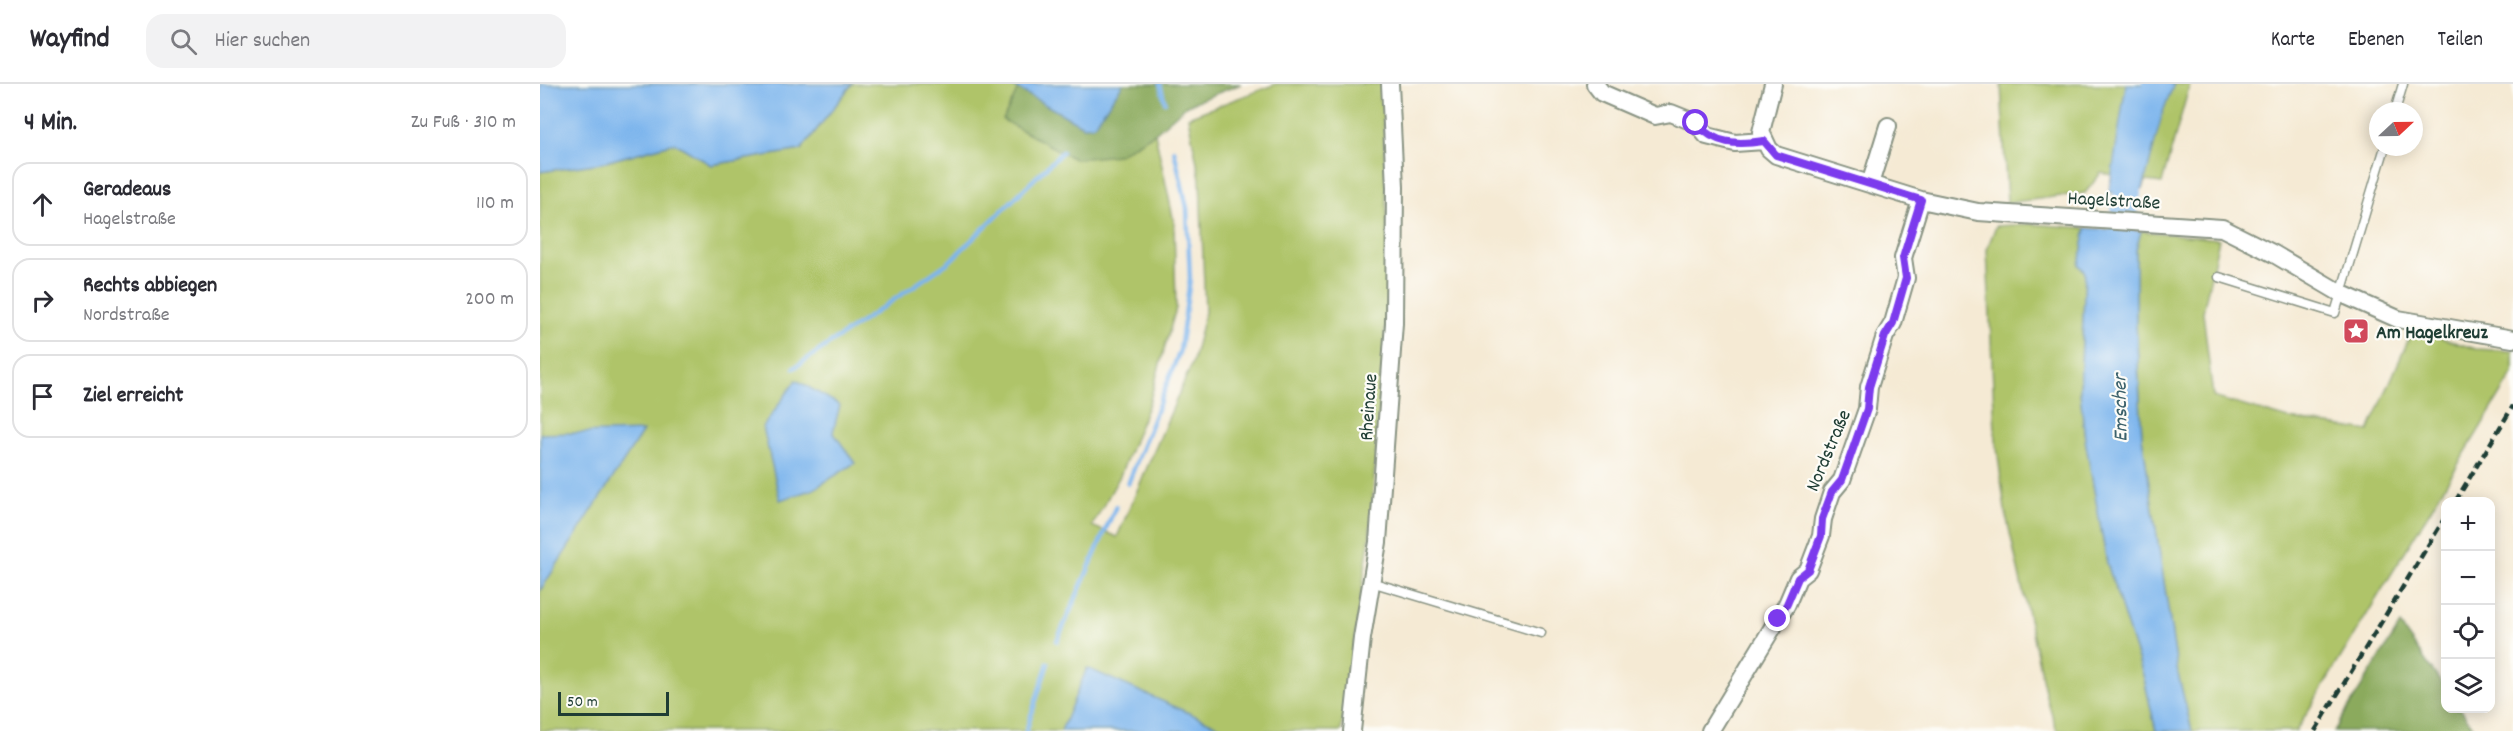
<!DOCTYPE html>
<html lang="de">
<head>
<meta charset="utf-8">
<style>
  :root { --surface:#fff; --page:#f2f2f3; --text:#2b2b33; --muted:#7c7c81; --line:#e1e1e2 }
  body { margin:0; font-family:Dekko,sans-serif; background:var(--page); color:var(--text) }
  .controls { position:absolute; right:18px; bottom:18px; display:grid; overflow:hidden; border-radius:12px; box-shadow:0 3px 15px #0003 }
  .controls button { width:54px; height:54px; display:grid; place-items:center; padding:0; border:0; border-bottom:2px solid var(--line); background:var(--surface); color:var(--text); font:30px sans-serif }
  .compass { position:absolute; left:1829px; top:18px; width:54px; height:54px; border-radius:50%; background:var(--surface); box-shadow:0 3px 15px #0003; rotate:68deg }
  .scale { position:absolute; left:18px; bottom:15px; width:111px; box-sizing:border-box; padding-left:6px; border:3px solid #1f3d34; border-top:0; font-size:16px; line-height:21px; white-space:nowrap; color:#1f3d34; -webkit-text-stroke:4px #fdfcf7; paint-order:stroke }
  .stop { position:absolute; width:18px; height:18px; margin:-14px; border:4px solid #7c3aed; border-radius:50%; background:#fff }
  .stop.end { background:#7c3aed; border-color:#fff; box-shadow:0 2px 6px #0008 }
  .list { margin:0; padding:0; list-style:none }
  h2 { display:flex; justify-content:space-between; align-items:center; height:78px; margin:0; padding:0 24px; font-size:26px }
  h2 small { font-size:20px; font-weight:400; color:var(--muted) }
  .list li { display:grid; grid-template-columns:39px 1fr auto; gap:18px; align-items:center; box-sizing:border-box; height:84px; margin:0 12px 12px; padding:0 12px; border:2px solid var(--line); border-radius:18px }
  .list b { display:block; font-size:22px; white-space:nowrap }
  .list p { margin:0; font-size:20px; white-space:nowrap; color:var(--muted) }
  .list em { font-size:20px; font-style:normal; color:var(--muted) }
  .icon { flex:none; width:33px; height:33px; fill:none; stroke:currentColor; stroke-width:2; stroke-linecap:round; stroke-linejoin:round }
  .map { position:relative; flex:none; width:1973px; height:647px; overflow:hidden }
  header { display:flex; align-items:center; gap:36px; box-sizing:border-box; height:84px; padding:0 30px; background:var(--surface); border-bottom:2px solid var(--line) }
  header strong { font-size:28px }
  nav { display:flex; gap:33px; margin-inline-start:auto; font-size:21px }
  .search { width:420px; height:54px; background:var(--page); display:flex; align-items:center; gap:15px; box-sizing:border-box; padding:0 21px; border-radius:18px; color:var(--muted); font-size:22px }
  main { display:flex }
  aside { flex:1; background:var(--surface) }
  .map>svg:first-child { display:block }
  .green { fill:#afc469; stroke:#67804e; stroke-width:1.5 }
  .forest { fill:#8baa5d; stroke:#557448; stroke-width:1.5 }
  .water { fill:#7db5ed; stroke:#4e7990; stroke-width:1.5 }
  .lines { fill:none; stroke-linecap:round; stroke-linejoin:round }
  .stream { stroke:#7db5ed; stroke-width:4.5 }
  .river { stroke:#7db5ed; stroke-width:27 }
  .service-casing { stroke:#8a9484; stroke-width:11 }
  .minor-casing { stroke:#8a9484; stroke-width:20 }
  .service { stroke:#fff; stroke-width:8 }
  .minor { stroke:#fff; stroke-width:16 }
  .rail { stroke:#1f3d34; stroke-width:4.5; stroke-dasharray:9 4.5; stroke-linecap:butt }
  .route { stroke:#7c3aed; stroke-width:8 }
  .labels { text-anchor:middle; stroke-width:4.5; stroke-linejoin:round; paint-order:stroke }
  .street-label { font-size:20px; fill:#1f3d34; stroke:#fdfcf7 }
  .poi-label { font-size:20px; font-weight:bold; fill:#1f3d34; stroke:#fdfcf7; text-anchor:start }
  .water-label { font-size:21px; font-style:italic; fill:#3b616c; stroke:#fdfcf7 }
</style>
</head>
<body>
<header>
<strong>Wayfind</strong>
<div class="search"><svg class="icon" aria-label="search" viewBox="0 0 24 24"><circle cx="10" cy="10" r="6"/><path d="M15 15l6 6"/></svg>Hier suchen</div>
<nav><a>Karte</a><a>Ebenen</a><a>Teilen</a></nav>
</header>
<main>
<aside>
<h2>4 Min.<small>Zu Fuß · 310 m</small></h2>
<ul class="list">
<li><svg class="icon" aria-label="ahead" viewBox="0 0 24 24"><path d="M12 20V5M6 11l6-6 6 6"/></svg><div><b>Geradeaus</b><p>Hagelstraße</p></div><em>110 m</em></li>
<li><svg class="icon" aria-label="right" viewBox="0 0 24 24"><path d="M7 20v-9h11M14 6l5 5-5 5"/></svg><div><b>Rechts abbiegen</b><p>Nordstraße</p></div><em>200 m</em></li>
<li><svg class="icon" aria-label="arrive" viewBox="0 0 24 24"><path d="M6 21V4h12l-3 4 3 4H6"/></svg><div><b>Ziel erreicht</b></div></li>
</ul>
</aside>
<div class="map">
<svg width="1973" height="647" viewBox="0 0 1973 647">
  <rect width="100%" height="100%" fill="#fdfcf7"/>
  <filter id="ink" filterUnits="userSpaceOnUse"><feTurbulence type="fractalNoise" baseFrequency=".0167" numOctaves="2"/><feDisplacementMap in="SourceGraphic" scale="12" xChannelSelector="R" yChannelSelector="G"/><feConvolveMatrix kernelMatrix="1 2 1 2 8 2 1 2 1" color-interpolation-filters="sRGB"/></filter>
  <filter id="wash" filterUnits="userSpaceOnUse"><feTurbulence type="fractalNoise" baseFrequency=".008" numOctaves="4" result="noise"/><feDisplacementMap in="SourceGraphic" scale="24" xChannelSelector="R" yChannelSelector="G"/><feGaussianBlur stdDeviation="1.35" result="paint"/><feColorMatrix in="noise" values="0 0 0 0 0 0 0 0 0 0 0 0 0 0 0 0 0 1.4 0 .05"/><feComposite in="paint" operator="in"/></filter>
  <g filter="url(#wash)">
    <rect width="100%" height="100%" fill="#f5ead4"/>
    <path class="green" d="M312,0H469L478,5L463,36L578,71L615,49L634,138L636,224L609,319L580,392L552,442L577,453L653,277L665,228L660,94L648,33L736,0H842L849,190L830,451L801,647H0V88L61,79L135,59L171,81L261,66Z
      M1461,0H1650L1622,99L1606,97L1603,105L1569,109L1572,91L1561,89L1545,109L1467,119Z
      M1490,140L1546,144L1539,181L1545,188L1540,307L1545,355L1567,479L1604,594L1616,647H1517L1506,612L1465,426L1455,348L1447,165L1456,142Z
      M1601,147L1679,155L1663,228L1673,313L1749,335L1829,347L1873,245L1936,265L1973,267V290L1756,647H1652L1638,590L1602,353L1596,240V166Z"/>
    <path class="forest" d="M583,0H701L647,21L615,49L578,71L534,75L463,36L478,5L543,42L554,41Z
      M1860,541L1905,604L1906,624L1921,625L1936,647H1794Z"/>
    <path class="water" d="M0,0H312L261,66L171,81L135,59L61,79L0,88Z
      M469,0H583L554,41L543,42Z
      M1586,0H1634L1622,30L1603,105L1569,109Z
      M1546,144L1601,147L1596,166V240L1602,353L1638,590L1652,647H1616L1604,594L1567,479L1545,355L1540,307L1545,188L1539,181Z
      M256,296L300,321L293,348L315,379L274,405L240,416L223,343Z
      M103,347L2,504L0,507V350Z
      M547,584L690,647H521Z"/>
    <g class="lines">
      <path class="stream" d="M620,0L625,18
        M254,284L409,178L522,68
        M588,400L640,266L650,195L647,124L634,66
        M517,557L576,422
        M486,647L508,579"/>
      <path class="river" d="M1579,166L1589,98L1616,0"/>
    </g>
  </g>
  <g filter="url(#ink)">
    <g class="lines">
      <defs>
        <path id="service" d="M1855,27L1863,0
          M1679,193L1795,229L1845,63
          M831,498L1001,549"/>
        <path id="minor" d="M1055,0L1062,9L1115,32L1131,29L1156,39L1167,52L1195,59L1224,57
          M1233,0L1221,48L1229,65L1236,71L1381,116L1438,128L1682,144L1734,170L1802,210L1858,235L1973,255
          M1330,100L1348,42
          M812,647L822,554L838,458L854,239L855,103L850,0
          M1170,647L1247,520L1258,494L1268,486L1281,452L1283,435L1292,408L1302,396L1327,325L1329,303L1345,252L1353,239L1366,194L1363,174L1381,116"/>
      </defs>
      <use href="#service" class="service-casing"/>
      <use href="#minor" class="minor-casing"/>
      <use href="#service" class="service"/>
      <use href="#minor" class="minor"/>
      <path class="rail" d="M1915,418L1973,322
        M1775,647L1906,432"/>
    </g>
  </g>
  <g class="lines" filter="url(#ink)">
    <path class="route" d="M1156,39C1175,61 1197,61 1224,57L1236,71L1381,116L1363,174L1366,194L1353,239L1345,252L1329,303L1327,325L1302,396L1292,408L1282,435L1281,452L1268,486L1258,494L1247,520L1238,535"/>
  </g>
  <defs>
    <symbol id="sight-square" viewBox="-11 -11 22 22"><rect x="-9" y="-9" width="18" height="18" rx="4" fill="#d1495b" stroke="#fdfcf7"/><path d="M0-6L1.8-2.2L6-1.7L2.9 1.2L3.7 5.4L0 3.3L-3.7 5.4L-2.9 1.2L-6-1.7L-1.8-2.2Z" fill="#fff"/></symbol>
  </defs>
  <g fill-rule="evenodd">
    <use href="#sight-square" x="1801" y="232" width="30" height="30"/>
  </g>
  <g class="labels">
    <g class="street-label">
      <text transform="translate(1574 115) rotate(3)" y="7">Hagelstraße</text>
      <text transform="translate(827 323) rotate(-86)" y="7">Rheinaue</text>
      <text transform="translate(1287 366) rotate(-67)" y="7">Nordstraße</text>
    </g>
    <g class="poi-label">
      <text x="1836" y="254">Am Hagelkreuz</text>
    </g>
    <g class="water-label">
      <text transform="translate(1579 324) rotate(-91)" y="7">Emscher</text>
    </g>
  </g>
</svg>
<div class="controls">
<button>+</button>
<button>−</button>
<button><svg class="icon" aria-label="locate" viewBox="0 0 24 24"><circle cx="12" cy="12" r="6"/><path d="M12 2v4M12 18v4M2 12h4M18 12h4"/></svg></button>
<button><svg class="icon" aria-label="layers" viewBox="0 0 24 24"><path d="M12 4l9 5-9 5-9-5zM3 14l9 5 9-5"/></svg></button>
</div>
<svg class="compass" viewBox="-18 -18 36 36"><path d="M0-13l5 13h-10z" fill="#e53935"/><path d="M0 13l5-13h-10z" fill="#7c7c81"/></svg>
<div class="scale">50 m</div>
<div class="stop" style="left:1156px;top:39px"></div>
<div class="stop end" style="left:1238px;top:535px"></div>
</div>
</main>
</body>
</html>
